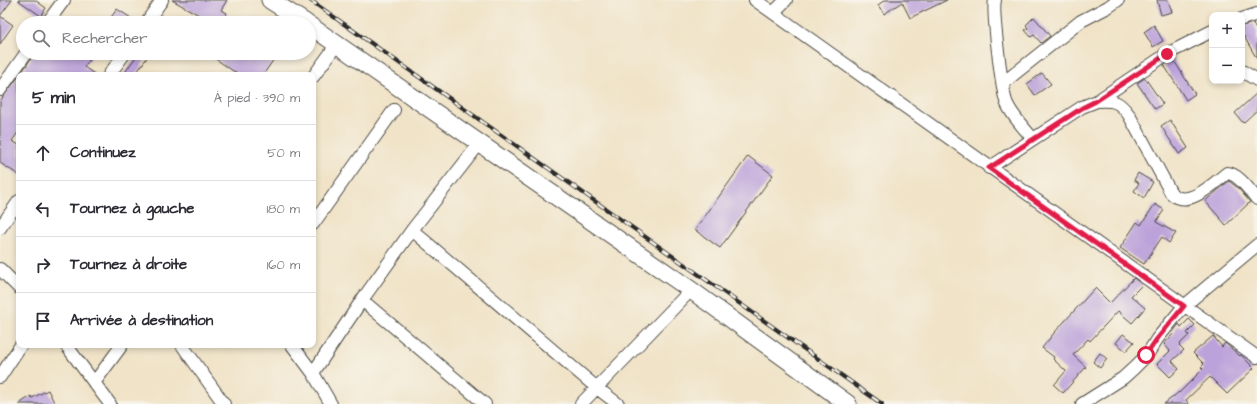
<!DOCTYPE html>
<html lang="fr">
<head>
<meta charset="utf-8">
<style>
  :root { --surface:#fff; --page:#f7f7f7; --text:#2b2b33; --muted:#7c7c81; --line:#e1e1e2 }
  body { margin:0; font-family:"Architects Daughter",sans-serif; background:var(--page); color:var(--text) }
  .controls { position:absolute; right:12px; top:12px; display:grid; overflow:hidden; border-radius:8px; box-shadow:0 2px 6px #0003 }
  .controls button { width:36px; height:36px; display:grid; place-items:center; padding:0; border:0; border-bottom:1px solid var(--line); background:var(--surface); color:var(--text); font:20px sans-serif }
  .stop { position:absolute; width:12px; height:12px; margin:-9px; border:3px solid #e11d48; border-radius:50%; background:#fff }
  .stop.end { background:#e11d48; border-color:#fff; box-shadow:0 1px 4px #0008 }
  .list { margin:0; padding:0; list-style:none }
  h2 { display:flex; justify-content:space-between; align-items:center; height:52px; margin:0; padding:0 16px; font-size:17px }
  h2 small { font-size:13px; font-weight:400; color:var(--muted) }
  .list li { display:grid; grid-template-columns:26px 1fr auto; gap:12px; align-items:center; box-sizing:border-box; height:56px; padding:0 16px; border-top:1px solid var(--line) }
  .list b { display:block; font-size:15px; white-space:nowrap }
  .list em { font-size:13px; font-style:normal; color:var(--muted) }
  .icon { flex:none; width:22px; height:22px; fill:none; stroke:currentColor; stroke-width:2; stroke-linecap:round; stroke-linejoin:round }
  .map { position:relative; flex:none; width:1257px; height:404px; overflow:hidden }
  .search { position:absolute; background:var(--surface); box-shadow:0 2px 6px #0003; left:16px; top:16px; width:300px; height:44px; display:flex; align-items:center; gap:10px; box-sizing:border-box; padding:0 14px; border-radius:22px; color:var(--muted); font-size:15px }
  .panel { position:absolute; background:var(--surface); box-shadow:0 2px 6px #0003; left:16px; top:72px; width:300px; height:276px; border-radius:8px }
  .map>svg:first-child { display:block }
  .building { fill:#bca2da }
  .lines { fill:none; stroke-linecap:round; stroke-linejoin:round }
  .minor-casing { stroke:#494742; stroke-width:14 }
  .highway-casing { stroke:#494742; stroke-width:19 }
  .minor { stroke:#fff; stroke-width:12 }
  .highway { stroke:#fff; stroke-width:17 }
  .rail-casing { stroke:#2b2b2b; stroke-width:4 }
  .rail { stroke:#f7f3e8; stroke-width:2.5; stroke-dasharray:8; stroke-linecap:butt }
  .route { stroke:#e11d48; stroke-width:5 }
</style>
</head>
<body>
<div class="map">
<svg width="1257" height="404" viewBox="0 0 1257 404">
  <rect width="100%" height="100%" fill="#f7f3e8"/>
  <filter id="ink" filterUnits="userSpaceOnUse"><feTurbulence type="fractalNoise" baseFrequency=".025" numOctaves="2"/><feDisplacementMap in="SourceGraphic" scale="8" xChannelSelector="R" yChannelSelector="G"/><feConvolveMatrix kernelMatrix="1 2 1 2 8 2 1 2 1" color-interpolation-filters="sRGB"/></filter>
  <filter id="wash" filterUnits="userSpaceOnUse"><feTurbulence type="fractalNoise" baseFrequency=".012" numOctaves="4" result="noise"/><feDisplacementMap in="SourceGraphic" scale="16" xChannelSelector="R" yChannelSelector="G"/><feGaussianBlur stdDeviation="0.9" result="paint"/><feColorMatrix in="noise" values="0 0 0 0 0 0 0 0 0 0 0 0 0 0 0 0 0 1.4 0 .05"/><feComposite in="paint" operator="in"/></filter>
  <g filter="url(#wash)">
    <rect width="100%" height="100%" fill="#f0e3c7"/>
    <g id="blocks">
      <path class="building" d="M0,0H12L0,16L13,25L0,44Z
        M18,0H35L46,8L41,16Z
        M172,0H227L221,10L227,13L222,23H206L208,20Z
        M885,0H947L910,18L902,2L884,14L878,5Z
        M1157,0H1168L1172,12L1161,15Z
        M117,9L139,23H107Z
        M1034,17L1050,36L1041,43L1034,35L1031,37L1025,30L1028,28L1026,25Z
        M1253,23L1257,31V59L1242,33V26Z
        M1154,25L1163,41L1153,47L1144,32Z
        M33,53H94L84,67L96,75H20L32,57Z
        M132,53H150L135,75H123L135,58L132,56Z
        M207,53H278L263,75H239Z
        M1173,59L1195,94L1186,100L1164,65Z
        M1042,73L1051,84L1035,95L1027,84Z
        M19,76V131L12,141L19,145V175L0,163V101Z
        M1145,78L1163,104L1155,109L1137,83Z
        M1257,93V110L1243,123L1235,113Z
        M1170,120L1188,148L1179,154L1161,126Z
        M748,156L773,175L720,248L695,230Z
        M1138,173L1153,182L1144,198L1134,191L1139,183L1134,180Z
        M1229,181L1238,188L1250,202L1226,225L1205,201Z
        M1155,204L1164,210L1156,222L1176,233L1169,243L1162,237L1144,264L1120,248L1137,222L1141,225Z
        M1134,278L1142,285L1131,296L1145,308L1132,323L1118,311L1090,341L1088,339L1073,355L1086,367L1063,393L1054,385L1066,371L1053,359L1054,357L1042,348L1054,333L1095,288L1110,303Z
        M1189,319L1195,325L1187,333L1189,335L1179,345L1184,350L1172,361L1179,369L1170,377L1157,364L1170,351L1164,344L1174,333L1173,332L1179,324L1181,327Z
        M1123,334L1134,342L1126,351L1116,343Z
        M1213,336L1222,347L1225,343L1240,356L1241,355L1254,368L1227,394L1210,377L1186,400L1189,404H1164L1179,392V393L1203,369L1201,367L1204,364L1193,353Z
        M1100,353L1107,359L1100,368L1093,362Z
        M48,390L55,404H19L31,396L32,398Z"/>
    </g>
  </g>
  <g filter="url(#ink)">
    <use href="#blocks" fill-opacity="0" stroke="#494742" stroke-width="1"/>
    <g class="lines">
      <defs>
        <path id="minor" d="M755,0L1257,357
          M995,0C992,10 1002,93 1007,104C1013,117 1024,128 1033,139
          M773,13L786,0
          M1242,19L1257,14
          M47,23L64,0
          M146,23L162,0
          M1242,71L1257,80
          M109,75L125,53
          M313,77L337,44
          M1003,83L1081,21L1108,7L1118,0
          M0,90L26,53
          M1097,101C1114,100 1119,101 1129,115L1171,193C1187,210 1214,183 1227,173C1238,173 1250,191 1257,199
          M989,168L1082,107L1097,101L1167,54L1212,31
          M313,224L394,110
          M0,228L19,201
          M412,230L597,388L618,404
          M0,269L19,288
          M362,300L485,404
          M66,345L110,404
          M182,345L224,404
          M292,345L313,373L331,404
          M313,373L362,300L412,230L479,144
          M0,377L21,345
          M94,383L122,345
          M581,404L691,290
          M1082,404L1123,378L1134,368L1147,355L1157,339L1184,306L1257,245"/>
        <path id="highway" d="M270,0L306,23
          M309,25L691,290L848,404"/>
      </defs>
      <use href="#minor" class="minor-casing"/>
      <use href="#highway" class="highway-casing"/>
      <use href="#minor" class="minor"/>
      <use href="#highway" class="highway"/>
      <defs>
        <path id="rail" d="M310,0L882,404"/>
      </defs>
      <use href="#rail" class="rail-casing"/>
      <use href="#rail" class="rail"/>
    </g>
  </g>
  <g class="lines" filter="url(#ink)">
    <path class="route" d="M1146,355L1157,339L1184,306L989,168L1082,108L1096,101L1167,54"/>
  </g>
</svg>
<div class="controls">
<button>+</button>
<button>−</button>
</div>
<div class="stop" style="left:1146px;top:355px"></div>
<div class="stop end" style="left:1167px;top:54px"></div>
<div class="search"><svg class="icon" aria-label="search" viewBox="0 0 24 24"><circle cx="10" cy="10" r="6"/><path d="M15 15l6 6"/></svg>Rechercher</div>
<section class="panel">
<h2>5 min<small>À pied · 390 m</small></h2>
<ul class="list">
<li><svg class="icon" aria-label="ahead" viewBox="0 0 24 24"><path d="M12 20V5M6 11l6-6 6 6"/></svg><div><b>Continuez</b></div><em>50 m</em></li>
<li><svg class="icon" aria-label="left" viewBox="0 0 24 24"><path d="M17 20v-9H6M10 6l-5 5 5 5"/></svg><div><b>Tournez à gauche</b></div><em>180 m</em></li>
<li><svg class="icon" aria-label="right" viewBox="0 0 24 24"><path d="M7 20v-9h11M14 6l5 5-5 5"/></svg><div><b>Tournez à droite</b></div><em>160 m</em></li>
<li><svg class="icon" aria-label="arrive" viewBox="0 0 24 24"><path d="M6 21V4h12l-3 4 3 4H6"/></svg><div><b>Arrivée à destination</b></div></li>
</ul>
</section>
</div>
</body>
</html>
